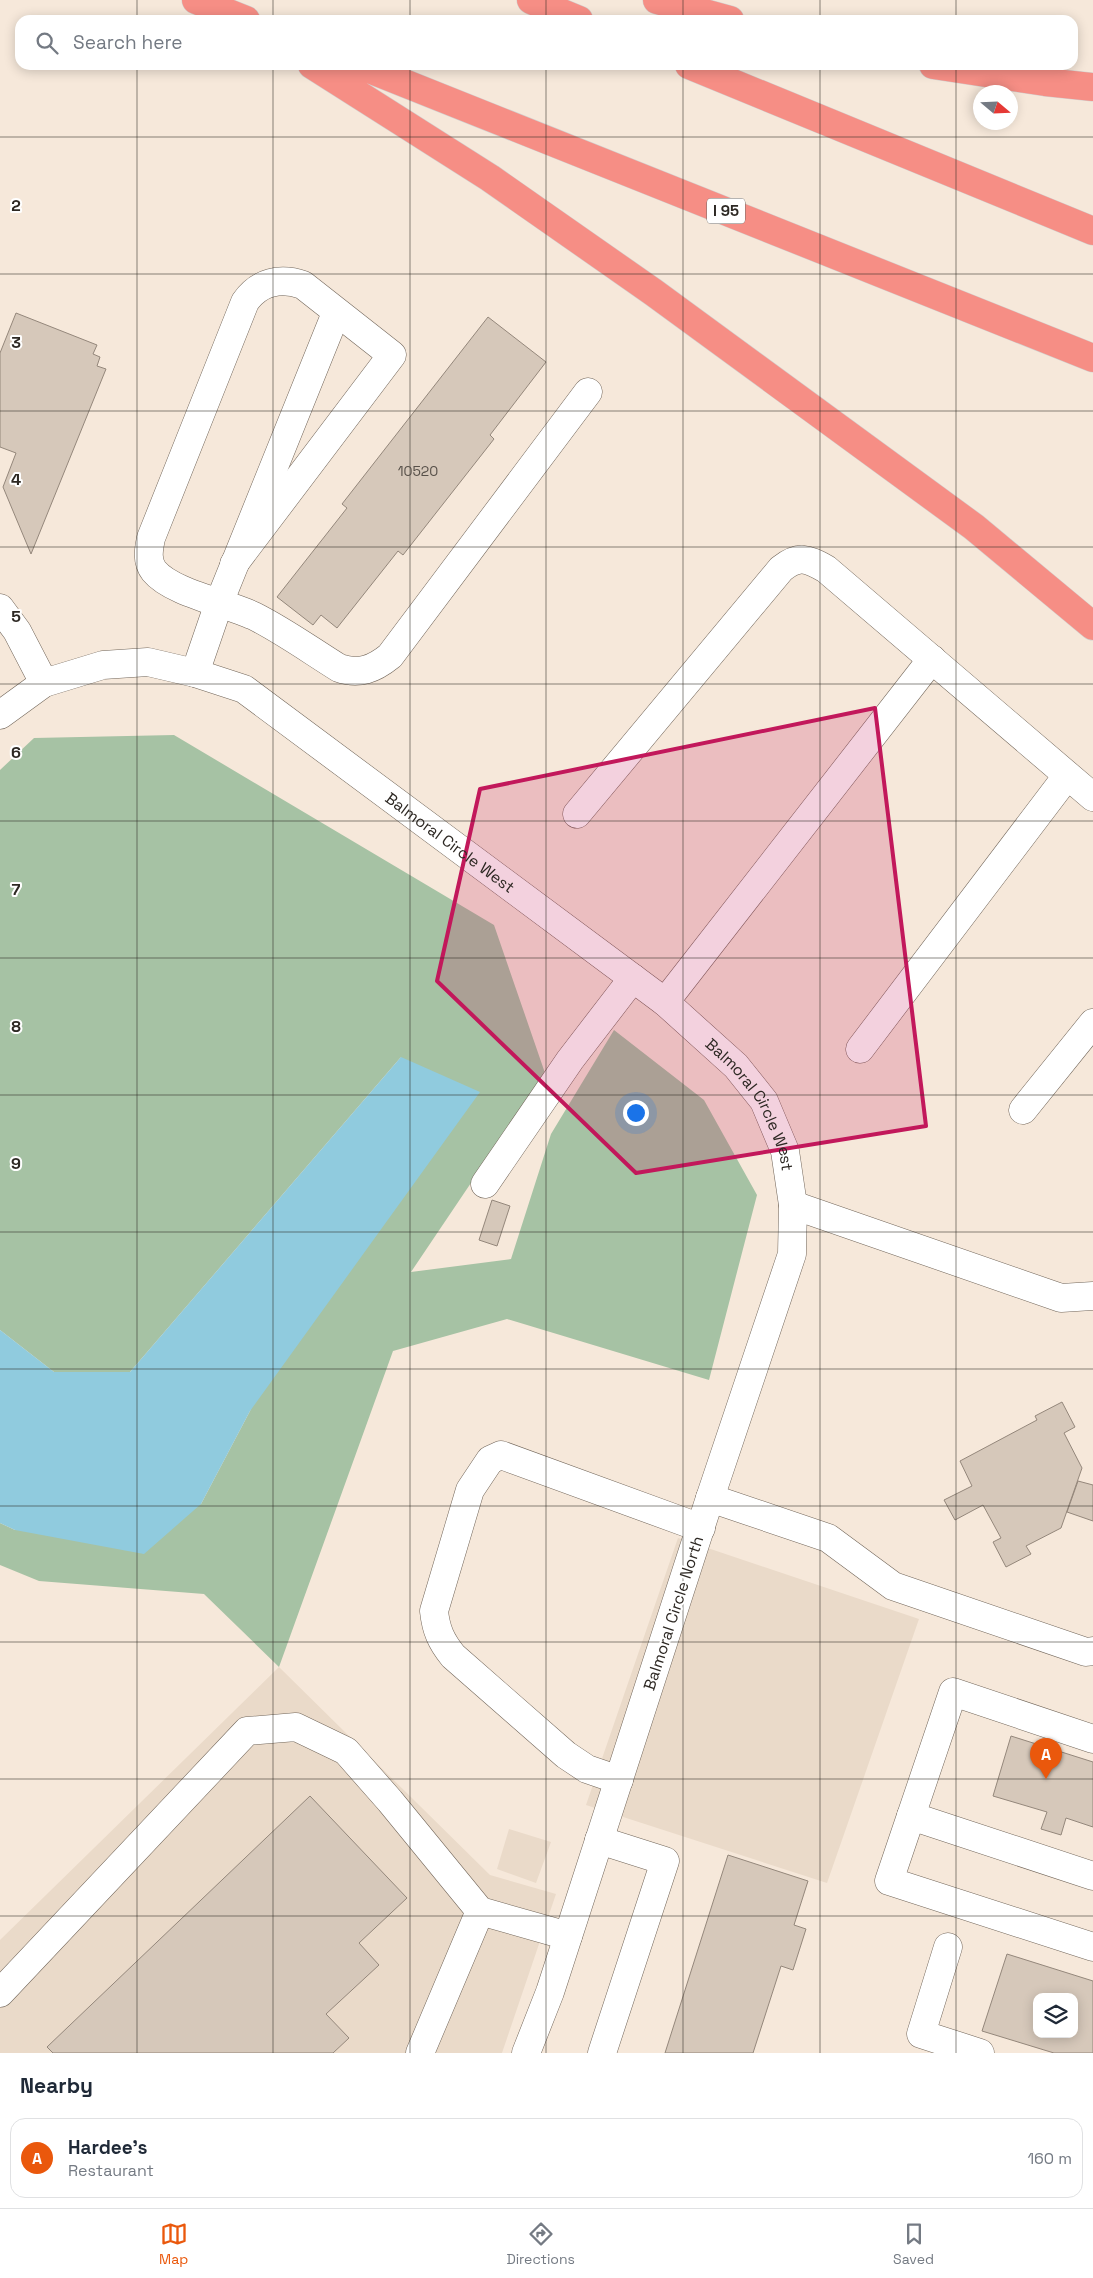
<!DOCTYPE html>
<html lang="en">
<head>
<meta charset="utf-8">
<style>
  :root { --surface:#fff; --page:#f6f6f7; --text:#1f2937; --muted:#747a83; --line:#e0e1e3; --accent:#ea580c }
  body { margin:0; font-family:"Space Grotesk",sans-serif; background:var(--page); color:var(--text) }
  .controls { position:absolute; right:15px; bottom:15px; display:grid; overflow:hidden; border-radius:10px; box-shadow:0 2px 12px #0003 }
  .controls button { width:45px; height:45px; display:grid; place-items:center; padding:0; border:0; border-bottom:1px solid var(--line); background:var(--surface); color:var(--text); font:25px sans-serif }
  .compass { position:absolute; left:973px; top:85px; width:45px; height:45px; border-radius:50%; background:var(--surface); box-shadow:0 2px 12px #0003; rotate:109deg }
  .you { position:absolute; left:635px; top:1112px; width:18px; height:18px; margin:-12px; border:4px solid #fff; border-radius:50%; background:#1a73e8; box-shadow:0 0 0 8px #1a73e833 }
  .badge { display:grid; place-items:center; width:32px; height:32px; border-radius:50%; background:var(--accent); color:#fff; font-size:16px; font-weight:700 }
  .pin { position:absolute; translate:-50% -41px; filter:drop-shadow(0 1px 2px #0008) }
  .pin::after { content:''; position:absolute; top:26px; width:18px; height:15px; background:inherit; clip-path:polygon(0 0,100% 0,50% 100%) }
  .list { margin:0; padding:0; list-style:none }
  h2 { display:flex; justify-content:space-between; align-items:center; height:65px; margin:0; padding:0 20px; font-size:21px }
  h2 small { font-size:16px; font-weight:400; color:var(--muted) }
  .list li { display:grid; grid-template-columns:32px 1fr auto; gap:15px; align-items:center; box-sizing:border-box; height:80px; margin:0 10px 10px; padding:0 10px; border:1px solid var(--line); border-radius:15px }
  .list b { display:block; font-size:19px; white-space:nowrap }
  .list p { margin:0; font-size:16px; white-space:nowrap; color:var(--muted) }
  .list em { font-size:16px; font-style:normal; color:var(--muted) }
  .icon { flex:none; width:28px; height:28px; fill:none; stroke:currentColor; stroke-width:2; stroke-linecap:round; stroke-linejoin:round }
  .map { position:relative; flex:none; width:1093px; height:2053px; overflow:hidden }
  .search { position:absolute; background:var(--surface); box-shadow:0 2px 12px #0003; left:15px; right:15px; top:15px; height:55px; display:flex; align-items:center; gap:12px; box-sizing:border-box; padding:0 18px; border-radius:15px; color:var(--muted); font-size:19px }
  .sheet { height:155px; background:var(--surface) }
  nav { display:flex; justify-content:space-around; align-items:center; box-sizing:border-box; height:70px; border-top:1px solid var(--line); background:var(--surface); font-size:14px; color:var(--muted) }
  nav a { display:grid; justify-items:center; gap:2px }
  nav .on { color:var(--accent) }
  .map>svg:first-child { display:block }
  .industrial { fill:#eadac9 }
  .green { fill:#a6c2a4 }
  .water { fill:#90cbde }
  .building { fill:#d6c8ba; stroke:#94877b; fill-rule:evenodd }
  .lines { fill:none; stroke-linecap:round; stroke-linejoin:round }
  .minor-casing { stroke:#72665a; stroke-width:29 }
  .highway-casing { stroke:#d1d0cf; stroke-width:29 }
  .minor { stroke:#fff; stroke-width:28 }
  .highway { stroke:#f68e85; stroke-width:28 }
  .marked { fill:#c2185b; fill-opacity:0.2; stroke:#c2185b; stroke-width:4; stroke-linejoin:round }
  .grid { fill:none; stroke:#2d2823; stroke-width:1; stroke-opacity:0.55 }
  .labels { text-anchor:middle; stroke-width:4; stroke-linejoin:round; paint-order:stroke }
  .number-label { font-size:14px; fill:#575049 }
  .shield { fill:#fff; stroke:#6c6865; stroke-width:1 }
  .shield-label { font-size:15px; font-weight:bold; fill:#2d2823 }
  .street-label { font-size:16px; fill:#2d2823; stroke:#fff }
  .grid-label { font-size:16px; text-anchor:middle; font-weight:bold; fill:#2d2823; stroke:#fff; stroke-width:4; stroke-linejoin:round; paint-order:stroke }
</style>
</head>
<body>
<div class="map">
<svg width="1093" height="2053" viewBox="0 0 1093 2053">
  <rect width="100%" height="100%" fill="#f6e8da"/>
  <path class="industrial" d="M678,1538L919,1619L827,1883L586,1805Z
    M279,1667L490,1875L556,1894L502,2053H0V1940Z
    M509,1829L551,1842L536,1883L497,1869Z"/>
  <path class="green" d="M174,735L494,925L545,1073L411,1272L511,1259L551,1134L614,1030L704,1100L757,1195L709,1380L507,1319L393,1351L279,1667L204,1594L39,1581L0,1565V1523L15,1530L201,1504L250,1411L401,1057L130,1372H54L0,1330V770L34,738Z"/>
  <path class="water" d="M401,1057L480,1092L250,1411L201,1504L144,1554L15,1530L0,1523V1330L54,1372H130Z"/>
  <path class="building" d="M16,313L97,345L93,354L100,357L97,366L106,369L31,554L3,487L16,453L0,447V353Z
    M488,317L546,362L490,435L494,439L403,555L398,551L337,628L321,615L313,625L277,597L347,508L342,504Z
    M492,1200L510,1206L497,1246L479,1240Z
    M1062,1402L1075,1427L1064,1433L1082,1468L1061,1528L1026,1546L1031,1554L1006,1567L993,1542L1001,1538L983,1505L955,1520L944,1500L972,1486L960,1461L1037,1420L1035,1416Z
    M1078,1481L1093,1485V1521L1067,1512Z
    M1011,1736L1093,1762V1827L1066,1818L1061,1835L1041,1829L1047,1812L993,1796Z
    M310,1796L407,1898L359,1943L379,1965L326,2014L349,2038L333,2053H53L47,2047Z
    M728,1855L808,1881L794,1925L806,1929L793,1970L781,1966L753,2053H665Z
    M1007,1954L1093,1981V2053H1054L982,2031ZM1037,1997H1074V2034H1037Z"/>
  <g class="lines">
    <defs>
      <g id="minor">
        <path d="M234,564L392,355L303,285C280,277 259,282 245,302L151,538C149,548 146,561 154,571C172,593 227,603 254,616C284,631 310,650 339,668C359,675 374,669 390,656L588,392"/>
        <path d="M0,608L17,631L44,683"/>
        <path d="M195,673L219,603L336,313"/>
        <path id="s1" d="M0,715L44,683L103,665L148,662L195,673L244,689L665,1002L736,1066L764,1101L785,1151L793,1205L792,1254L710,1498L550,1992L526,2053"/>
        <path d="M577,814L781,569C799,555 806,558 826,569L1093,797"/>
        <path d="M665,1002L932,659"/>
        <path d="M860,1049L1067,776"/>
        <path d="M1023,1110L1093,1023"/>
        <path d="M485,1184L570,1060L633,978"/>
        <path d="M793,1205L1061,1298L1093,1296"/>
        <path d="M710,1498L828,1538L893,1586L1086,1652L1093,1651"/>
        <path d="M1093,1739L953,1692L911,1816L1093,1876"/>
        <path d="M619,1780L587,1769L566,1755L453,1656C441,1641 436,1630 434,1611L470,1490L490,1460L501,1455L701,1528"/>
        <path d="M911,1816L889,1881L1093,1947"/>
        <path d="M599,1840L665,1861L602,2053"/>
        <path d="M948,1947L921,2034L980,2053"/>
        <path d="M0,1993L247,1731L296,1727L346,1751L390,1801L480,1911L568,1936"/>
        <path d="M420,2053L480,1911"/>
      </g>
      <path id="highway" d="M196,0L246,20
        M531,0L579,20
        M657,0L730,20
        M312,65L490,178L653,292L974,527L1093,626
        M359,65L1093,358
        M689,65L1093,231
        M933,65L1045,82L1093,87"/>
    </defs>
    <use href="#minor" class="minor-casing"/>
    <use href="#highway" class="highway-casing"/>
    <use href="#minor" class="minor"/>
    <use href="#highway" class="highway"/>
  </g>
  <path class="marked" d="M875,708L926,1126L636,1173L437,981L480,789Z"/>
  <path class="grid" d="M137,0V20M273,0V20M410,0V20M546,0V20M683,0V20M820,0V20M956,0V20M137,65V2053M273,65V2053M410,65V2053M546,65V2053M683,65V2053M820,65V2053M956,65V2053M0,137H1093M0,274H1093M0,411H1093M0,547H1093M0,684H1093M0,821H1093M0,958H1093M0,1095H1093M0,1232H1093M0,1369H1093M0,1506H1093M0,1642H1093M0,1779H1093M0,1916H1093"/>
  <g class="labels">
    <g class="number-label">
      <text x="418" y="476">10520</text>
    </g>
    <rect class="shield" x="707" y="198.5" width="38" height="25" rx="4"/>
    <g class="shield-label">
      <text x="726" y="216">I 95</text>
    </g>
    <g class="street-label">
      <text dy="6" stroke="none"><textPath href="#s1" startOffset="518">Balmoral Circle West</textPath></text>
      <text dy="6" stroke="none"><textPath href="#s1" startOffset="922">Balmoral Circle West</textPath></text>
      <text transform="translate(673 1613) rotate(-72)" y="6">Balmoral Circle North</text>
    </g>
  </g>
  <g class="grid-label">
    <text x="16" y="211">2</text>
    <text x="16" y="348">3</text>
    <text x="16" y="485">4</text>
    <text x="16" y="622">5</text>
    <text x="16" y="758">6</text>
    <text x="16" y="895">7</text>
    <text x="16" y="1032">8</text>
    <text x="16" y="1169">9</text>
  </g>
</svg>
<div class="controls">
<button><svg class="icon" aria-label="layers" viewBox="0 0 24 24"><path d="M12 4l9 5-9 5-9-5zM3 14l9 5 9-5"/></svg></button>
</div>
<svg class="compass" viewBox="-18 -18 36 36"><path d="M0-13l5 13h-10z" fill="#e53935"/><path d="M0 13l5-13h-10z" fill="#747a83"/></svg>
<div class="you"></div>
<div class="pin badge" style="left:1046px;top:1779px">A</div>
<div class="search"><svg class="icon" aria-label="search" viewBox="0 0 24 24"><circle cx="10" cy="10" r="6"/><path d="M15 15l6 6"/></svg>Search here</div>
</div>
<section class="sheet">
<h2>Nearby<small></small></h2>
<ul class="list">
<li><span class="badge">A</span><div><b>Hardee's</b><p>Restaurant</p></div><em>160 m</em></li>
</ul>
</section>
<nav>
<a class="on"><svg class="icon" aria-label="map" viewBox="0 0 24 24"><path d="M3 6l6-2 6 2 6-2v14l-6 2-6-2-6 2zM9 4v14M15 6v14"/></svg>Map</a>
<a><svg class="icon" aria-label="directions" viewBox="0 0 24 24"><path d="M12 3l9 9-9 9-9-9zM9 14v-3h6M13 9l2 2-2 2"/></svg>Directions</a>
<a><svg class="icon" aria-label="saved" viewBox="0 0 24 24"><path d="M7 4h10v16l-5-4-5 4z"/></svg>Saved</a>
</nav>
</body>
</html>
